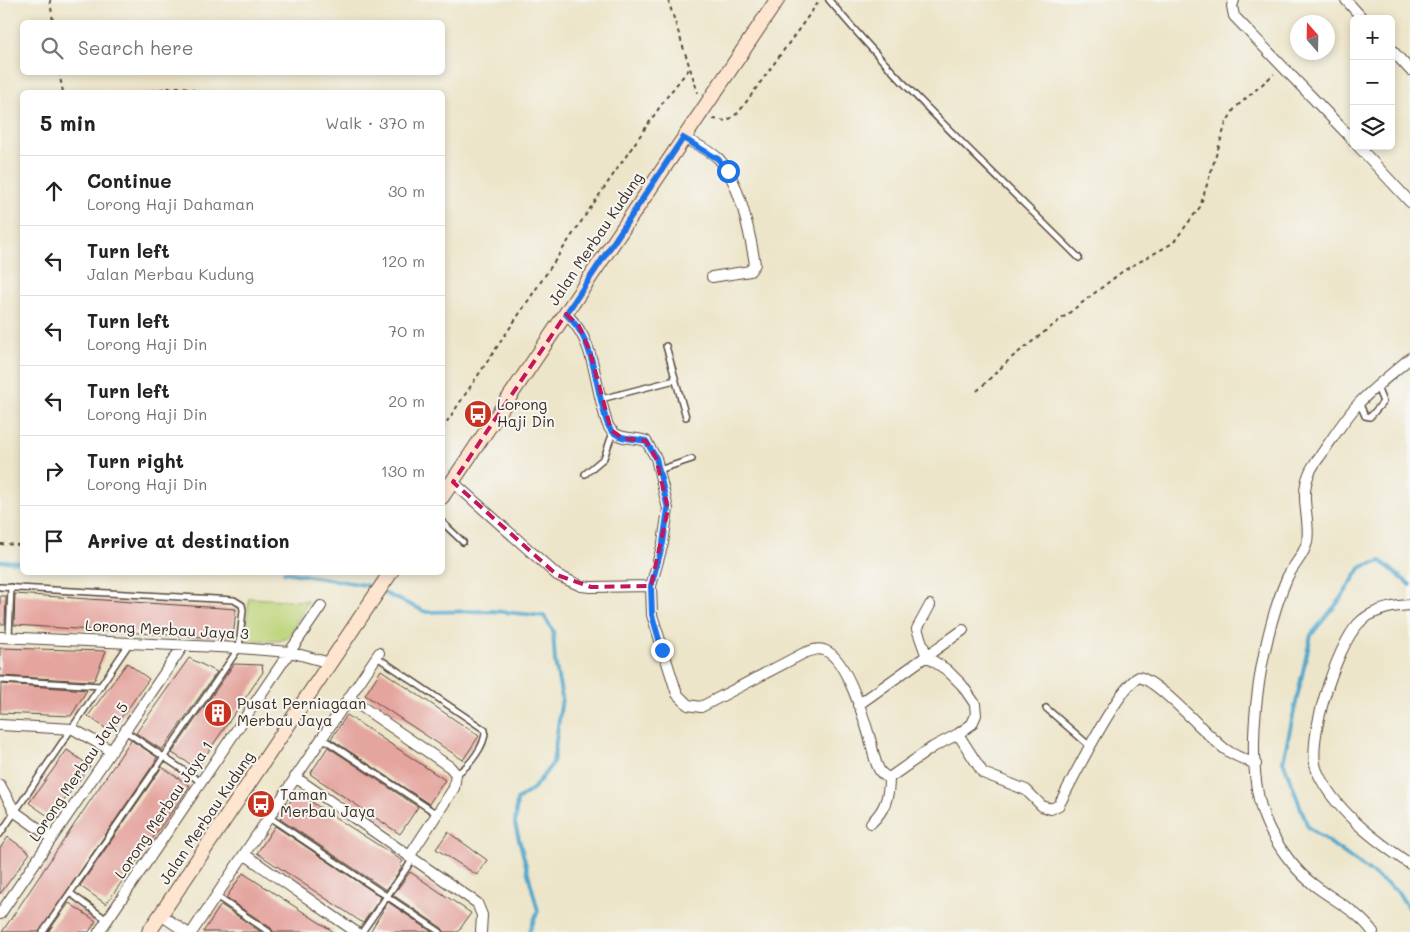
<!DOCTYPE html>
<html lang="en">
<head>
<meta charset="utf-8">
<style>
  :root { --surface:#fff; --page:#f2f2f2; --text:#222; --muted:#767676; --line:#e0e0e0 }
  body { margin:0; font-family:Mali,sans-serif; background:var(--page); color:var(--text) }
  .controls { position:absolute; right:15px; top:15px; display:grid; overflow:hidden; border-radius:8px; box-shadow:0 2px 8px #0003 }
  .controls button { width:45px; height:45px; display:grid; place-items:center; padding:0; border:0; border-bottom:1px solid var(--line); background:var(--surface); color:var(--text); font:25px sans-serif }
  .compass { position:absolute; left:1290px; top:15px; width:45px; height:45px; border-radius:50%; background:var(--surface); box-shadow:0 2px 8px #0003; rotate:340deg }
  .stop { position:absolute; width:15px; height:15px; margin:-11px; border:4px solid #1a73e8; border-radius:50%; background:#fff }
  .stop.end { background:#1a73e8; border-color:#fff; box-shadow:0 1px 5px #0008 }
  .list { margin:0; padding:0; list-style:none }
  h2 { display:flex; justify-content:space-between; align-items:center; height:65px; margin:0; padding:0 20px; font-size:21px }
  h2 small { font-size:16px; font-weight:400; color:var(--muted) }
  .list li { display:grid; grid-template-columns:32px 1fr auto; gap:15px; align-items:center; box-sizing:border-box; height:70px; padding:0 20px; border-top:1px solid var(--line) }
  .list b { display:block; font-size:19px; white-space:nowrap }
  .list p { margin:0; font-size:16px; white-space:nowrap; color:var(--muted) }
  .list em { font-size:16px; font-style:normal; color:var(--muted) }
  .icon { flex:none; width:28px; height:28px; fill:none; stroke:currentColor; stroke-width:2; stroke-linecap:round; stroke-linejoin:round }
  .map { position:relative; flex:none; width:1410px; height:932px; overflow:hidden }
  .search { position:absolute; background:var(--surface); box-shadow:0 2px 8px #0003; left:20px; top:20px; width:425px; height:55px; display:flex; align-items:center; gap:12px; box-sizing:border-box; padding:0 18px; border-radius:8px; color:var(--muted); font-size:19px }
  .panel { position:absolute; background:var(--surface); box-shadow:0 2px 8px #0003; left:20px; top:90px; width:425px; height:485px; border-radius:8px }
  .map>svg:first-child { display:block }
  .green { fill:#bdd479; stroke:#7c7f4c }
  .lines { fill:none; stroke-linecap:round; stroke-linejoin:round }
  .stream { stroke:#4ca6ca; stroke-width:4 }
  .building { fill:#e5a59f }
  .lane-casing { stroke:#564638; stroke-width:8 }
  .street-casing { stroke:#564638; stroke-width:12 }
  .secondary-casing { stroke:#564638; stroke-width:16 }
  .path { stroke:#564638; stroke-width:2; stroke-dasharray:4 4; stroke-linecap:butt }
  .lane { stroke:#fff; stroke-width:5 }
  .street { stroke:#fff; stroke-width:10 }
  .secondary { stroke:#fde5d0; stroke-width:14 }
  .route { stroke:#1a73e8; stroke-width:6 }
  .marked { fill:none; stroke:#c2185b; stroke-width:4; stroke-dasharray:10 6; stroke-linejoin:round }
  .labels { text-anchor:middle; stroke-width:4; stroke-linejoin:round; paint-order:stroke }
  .street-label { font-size:15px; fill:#3b2a1e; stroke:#f6f6f2 }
  .poi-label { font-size:15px; fill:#3b2a1e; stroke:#f6f6f2; text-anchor:start }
</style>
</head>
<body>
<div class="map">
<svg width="1410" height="932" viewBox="0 0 1410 932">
  <rect width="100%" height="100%" fill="#f6f6f2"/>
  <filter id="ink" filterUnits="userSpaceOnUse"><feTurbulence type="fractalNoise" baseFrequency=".02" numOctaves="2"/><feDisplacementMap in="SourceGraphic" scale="10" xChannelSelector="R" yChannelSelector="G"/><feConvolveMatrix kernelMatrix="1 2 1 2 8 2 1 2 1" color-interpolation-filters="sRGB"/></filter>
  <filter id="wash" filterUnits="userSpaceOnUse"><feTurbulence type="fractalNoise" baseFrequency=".0096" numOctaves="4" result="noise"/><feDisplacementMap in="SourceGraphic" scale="20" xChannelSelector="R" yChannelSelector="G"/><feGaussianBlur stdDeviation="1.12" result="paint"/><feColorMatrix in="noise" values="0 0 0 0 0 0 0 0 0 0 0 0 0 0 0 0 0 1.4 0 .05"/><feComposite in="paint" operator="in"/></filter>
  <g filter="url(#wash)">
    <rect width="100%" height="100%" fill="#ede5c9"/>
    <path class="green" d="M249,598L308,601L288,638L279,641L245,640Z"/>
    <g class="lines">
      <path class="stream" d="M0,561L22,562
        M284,572L365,585L375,590
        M1410,585L1381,561L1361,567L1340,600L1311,635L1283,761L1308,827L1398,892L1410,911
        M382,592L426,612L493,611L544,616L553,631L555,662L562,698L553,763L533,789L517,800L515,824L538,911L529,932"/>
    </g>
    <g id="blocks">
      <path class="building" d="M15,594L236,609L233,639L14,625Z
        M0,596H6L5,624H0Z
        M0,648L106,651L95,679L92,681L0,676Z
        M189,658L217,672L162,750L136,733Z
        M127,663L149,679L111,732L88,716Z
        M234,664L262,665L263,672L197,768L172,753Z
        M381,670L479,736L463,760L365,695Z
        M1,684L87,690L71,716L0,713Z
        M347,715L445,780L429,804L331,739Z
        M131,740L157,757L155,762L39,932H2Z
        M328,747L418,807L400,834L310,774Z
        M67,750L90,766L51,818L29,803Z
        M162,767L190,786L106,904L80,886Z
        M296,792L403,861L400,865L402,867L386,890L280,819Z
        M275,826L381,897L363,923L257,853Z
        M448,832L487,860L477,875L436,849Z
        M8,837L30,853L0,894V848Z
        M410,872L471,913L458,932H444L442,928L393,895Z
        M243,873L334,932H273L271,928L226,898Z
        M388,902L432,932H370Z
        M69,903L96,921L89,932H48Z
        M221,905L261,932H203Z"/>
    </g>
  </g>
  <g filter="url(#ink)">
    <use href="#blocks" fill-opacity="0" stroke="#564638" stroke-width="1"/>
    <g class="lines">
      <defs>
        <path id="lane" d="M829,0C906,92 995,174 1079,258
          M666,346L686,417
          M601,399L675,380
          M1359,402L1365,416L1370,417L1383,402L1377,387
          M659,470L692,459
          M585,474L604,458L613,432
          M442,522L463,542
          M0,587L234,600L242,605L243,610L239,648L43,932
          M9,637L11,587
          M377,657L485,730C486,745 469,767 456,774
          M0,680L101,686
          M1046,708L1091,747
          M125,731L201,782
          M322,738L437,814
          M269,817L440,932
          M0,834L129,644
          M70,893L107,920
          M216,896L269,932
          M362,932L413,859"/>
        <path id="street" d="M1234,0L1232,6L1234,16L1354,141
          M1346,0L1363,19
          M1391,49L1410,70
          M683,138C695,144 709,149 719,159C740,181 750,234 755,264L750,271L712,277
          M1358,146L1410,202
          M566,314C594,340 593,374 603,408C605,415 606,425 611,430C619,440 635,437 646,441L656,458L668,509L663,543L651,586L652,615L677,694L688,705L701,707L804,653C811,651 818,647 826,651C846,659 864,718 870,739C873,749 874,762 880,771C882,775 886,776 889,778
          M453,482L557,575L581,586L591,587L651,586
          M1410,605C1391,606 1371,610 1358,624C1337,646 1305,742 1317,771C1334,810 1376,841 1410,864
          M0,637L239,648L290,652L330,663
          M349,698L450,767L456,774L454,788L409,857
          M858,705L963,630
          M0,725L73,729L112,751
          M958,734L983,773L1026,790L1042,806L1051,809L1059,805C1072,780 1118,687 1139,677C1160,682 1205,734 1225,749C1234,756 1245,760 1256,764
          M295,777L477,903L482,915L481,932
          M889,778L933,747L958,734L972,724L976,715L975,704L962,685L947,670L927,657L917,629L930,605
          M0,785L15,812L52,838
          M871,823C885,810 889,797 889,778
          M244,854L356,932
          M0,914L183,646
          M161,915L186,932
          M99,932L321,606
          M192,932L379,653
          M1373,932C1358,911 1333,900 1314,885C1297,872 1281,851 1271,832C1237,771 1260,640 1287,578C1293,565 1304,556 1307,542C1311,520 1299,498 1309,474C1312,465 1320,457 1325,449C1336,433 1346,417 1359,403C1374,387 1393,373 1410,358"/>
        <path id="secondary" d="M442,497L777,0
          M149,932L391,572"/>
      </defs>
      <use href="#lane" class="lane-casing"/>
      <use href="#street" class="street-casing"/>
      <use href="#secondary" class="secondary-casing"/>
      <path class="path" d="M50,0L53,22
        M668,0L698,93
        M59,72L63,92
        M144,92C161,90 182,82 197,92
        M713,119L727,121L739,112L820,0
        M977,391L1011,358L1123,271L1173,243L1200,207L1226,123L1235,108L1274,74
        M442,429L589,210L666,98L689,69
        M0,544L22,545"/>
      <use href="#lane" class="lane"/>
      <use href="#street" class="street"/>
      <use href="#secondary" class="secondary"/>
    </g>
  </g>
  <g class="lines" filter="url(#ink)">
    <path class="route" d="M662,650L652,615L651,586L663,543L668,509L656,458L646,441C635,438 619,440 611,430C606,425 605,415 603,408C593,374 594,340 566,314L683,138L718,159L728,171"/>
  </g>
  <path class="marked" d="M566,314L579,326L590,352L611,430L622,438L646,441L656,458L668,509L651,586L591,587L557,575L453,482Z"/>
  <defs>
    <symbol id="bus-disc" viewBox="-11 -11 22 22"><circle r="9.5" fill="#c8321e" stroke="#f6f6f2"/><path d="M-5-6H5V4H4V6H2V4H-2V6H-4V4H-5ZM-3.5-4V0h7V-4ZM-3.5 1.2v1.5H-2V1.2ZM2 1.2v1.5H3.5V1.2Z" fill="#fff"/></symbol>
    <symbol id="building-disc" viewBox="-11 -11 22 22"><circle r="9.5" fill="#c8321e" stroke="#f6f6f2"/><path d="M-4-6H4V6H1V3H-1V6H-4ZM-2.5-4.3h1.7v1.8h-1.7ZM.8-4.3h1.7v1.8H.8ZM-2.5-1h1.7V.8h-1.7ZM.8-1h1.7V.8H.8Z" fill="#fff"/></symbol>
  </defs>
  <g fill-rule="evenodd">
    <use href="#bus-disc" x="462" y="398" width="32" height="32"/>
    <use href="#building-disc" x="202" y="697" width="32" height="32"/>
    <use href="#bus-disc" x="245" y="788" width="32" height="32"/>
  </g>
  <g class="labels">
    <g class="street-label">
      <text transform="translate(596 239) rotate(-56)" y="5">Jalan Merbau Kudung</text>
      <text transform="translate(167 630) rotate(3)" y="5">Lorong Merbau Jaya 3</text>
      <text transform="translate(79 772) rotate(-56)" y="5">Lorong Merbau Jaya 5</text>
      <text transform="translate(164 810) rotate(-56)" y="5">Lorong Merbau Jaya 1</text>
      <text transform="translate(207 818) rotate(-56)" y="5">Jalan Merbau Kudung</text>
    </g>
    <g class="poi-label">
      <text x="497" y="410">Lorong<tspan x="497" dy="17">Haji Din</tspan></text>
      <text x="237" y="709">Pusat Perniagaan<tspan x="237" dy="17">Merbau Jaya</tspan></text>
      <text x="280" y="800">Taman<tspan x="280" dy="17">Merbau Jaya</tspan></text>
    </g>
  </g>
</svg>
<div class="controls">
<button>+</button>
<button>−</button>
<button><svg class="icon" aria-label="layers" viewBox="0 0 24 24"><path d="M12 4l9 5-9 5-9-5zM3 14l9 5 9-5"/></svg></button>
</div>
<svg class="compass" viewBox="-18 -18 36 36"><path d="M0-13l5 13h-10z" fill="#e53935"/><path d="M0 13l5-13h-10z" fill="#767676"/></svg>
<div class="stop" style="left:728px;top:171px"></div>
<div class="stop end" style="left:662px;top:650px"></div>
<div class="search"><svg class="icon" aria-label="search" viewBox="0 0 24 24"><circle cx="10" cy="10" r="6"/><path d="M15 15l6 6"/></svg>Search here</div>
<section class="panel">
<h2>5 min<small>Walk · 370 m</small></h2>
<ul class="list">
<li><svg class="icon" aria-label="ahead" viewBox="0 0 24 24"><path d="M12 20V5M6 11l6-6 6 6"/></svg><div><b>Continue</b><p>Lorong Haji Dahaman</p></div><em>30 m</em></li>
<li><svg class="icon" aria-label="left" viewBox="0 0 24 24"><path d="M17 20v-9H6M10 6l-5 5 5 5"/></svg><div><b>Turn left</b><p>Jalan Merbau Kudung</p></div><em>120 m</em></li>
<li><svg class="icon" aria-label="left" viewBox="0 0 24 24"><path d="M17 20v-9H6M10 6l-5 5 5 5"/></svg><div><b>Turn left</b><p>Lorong Haji Din</p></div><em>70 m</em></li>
<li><svg class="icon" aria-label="left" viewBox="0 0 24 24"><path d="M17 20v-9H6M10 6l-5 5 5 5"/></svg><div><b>Turn left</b><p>Lorong Haji Din</p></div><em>20 m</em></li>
<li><svg class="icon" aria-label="right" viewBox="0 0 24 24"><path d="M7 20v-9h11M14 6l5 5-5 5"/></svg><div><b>Turn right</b><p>Lorong Haji Din</p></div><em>130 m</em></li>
<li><svg class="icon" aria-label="arrive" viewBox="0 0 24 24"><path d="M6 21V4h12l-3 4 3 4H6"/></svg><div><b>Arrive at destination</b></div></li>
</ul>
</section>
</div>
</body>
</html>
